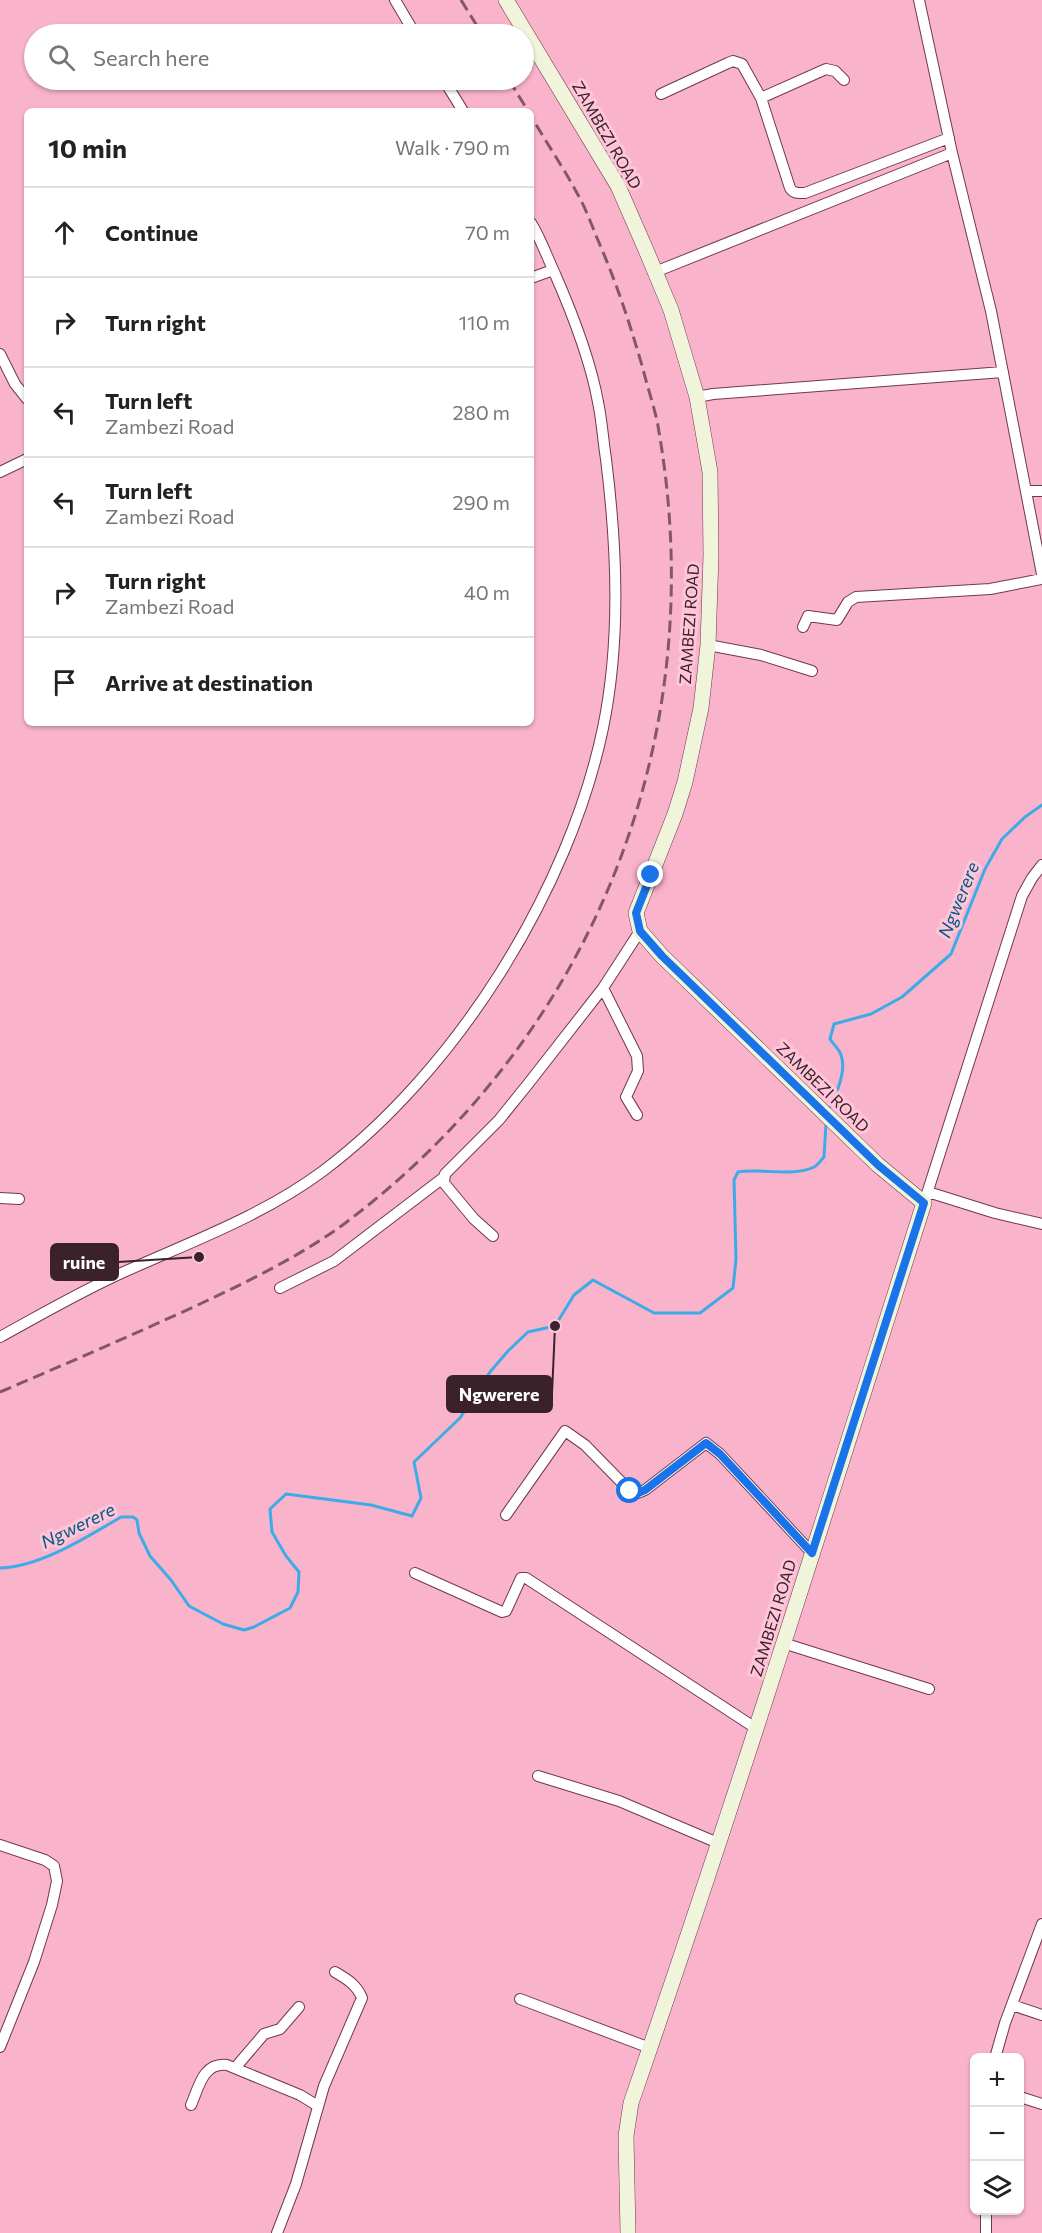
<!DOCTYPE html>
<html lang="en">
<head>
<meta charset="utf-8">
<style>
  :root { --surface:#fff; --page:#f6f6f6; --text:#222; --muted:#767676; --line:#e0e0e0 }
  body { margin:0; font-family:Commissioner,sans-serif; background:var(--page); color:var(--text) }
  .controls { position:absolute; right:18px; bottom:18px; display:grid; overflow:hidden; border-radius:9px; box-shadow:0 2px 4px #0004 }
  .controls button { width:54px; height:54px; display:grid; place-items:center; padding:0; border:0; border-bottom:2px solid var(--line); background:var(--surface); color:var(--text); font:30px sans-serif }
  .stop { position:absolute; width:18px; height:18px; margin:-14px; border:4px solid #1a73e8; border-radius:50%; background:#fff }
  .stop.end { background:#1a73e8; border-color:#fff; box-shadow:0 2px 6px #0008 }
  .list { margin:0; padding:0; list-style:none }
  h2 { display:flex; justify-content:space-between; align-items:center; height:78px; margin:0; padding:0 24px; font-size:26px }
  h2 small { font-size:20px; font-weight:400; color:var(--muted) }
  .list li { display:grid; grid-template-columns:39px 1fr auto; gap:18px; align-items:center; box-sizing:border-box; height:90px; padding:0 24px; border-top:2px solid var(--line) }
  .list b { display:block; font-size:22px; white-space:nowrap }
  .list p { margin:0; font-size:20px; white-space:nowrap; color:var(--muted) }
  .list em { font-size:20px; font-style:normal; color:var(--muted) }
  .icon { flex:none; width:33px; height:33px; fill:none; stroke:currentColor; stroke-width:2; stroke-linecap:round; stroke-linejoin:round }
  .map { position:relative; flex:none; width:1042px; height:2233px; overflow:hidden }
  .search { position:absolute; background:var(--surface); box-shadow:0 2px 4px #0004; left:24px; top:24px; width:510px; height:66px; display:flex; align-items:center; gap:15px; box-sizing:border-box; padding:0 21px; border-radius:33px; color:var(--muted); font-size:22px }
  .panel { position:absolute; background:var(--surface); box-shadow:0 2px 4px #0004; left:24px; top:108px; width:510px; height:618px; border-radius:9px }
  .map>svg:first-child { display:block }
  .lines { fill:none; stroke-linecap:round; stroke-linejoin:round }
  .stream { stroke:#3dabe8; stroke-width:3 }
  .street-casing { stroke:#71384e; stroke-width:12 }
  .secondary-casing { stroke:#71384e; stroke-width:16 }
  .street { stroke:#fff; stroke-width:10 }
  .secondary { stroke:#eff4db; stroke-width:15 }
  .rail { stroke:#825866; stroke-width:3; stroke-dasharray:12 6; stroke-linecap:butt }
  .route { stroke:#1a73e8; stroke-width:8 }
  .labels { text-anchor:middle; stroke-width:6; stroke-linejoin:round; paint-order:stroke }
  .street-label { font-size:16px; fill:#3b212a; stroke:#fec6d8 }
  .water-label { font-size:18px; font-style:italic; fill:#015a83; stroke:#fec6d8 }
  .leader { fill:none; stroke:#3b212a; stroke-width:2 }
  .callout-dot { fill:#3b212a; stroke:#fec6d8; stroke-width:2 }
  .callout { fill:#3b212a; stroke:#3b212a; stroke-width:2 }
  .callout-label { font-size:18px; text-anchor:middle; font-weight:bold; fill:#fff }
</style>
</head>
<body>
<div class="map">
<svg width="1042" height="2233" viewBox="0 0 1042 2233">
  <rect width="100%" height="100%" fill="#f9b4cb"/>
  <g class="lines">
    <path class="stream" d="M828,1110C835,1097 847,1071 841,1055C840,1050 833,1044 830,1039L834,1024L871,1014L902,997L951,954L985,869L1002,839L1025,817L1042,805
      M0,1568C40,1567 87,1537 121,1517H133L137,1520L139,1533L150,1556L171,1580L189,1606L223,1624L244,1630L254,1627L290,1608L298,1592L299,1572L286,1556L272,1532L270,1509L286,1494L371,1505L412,1516L421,1498L414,1462L460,1418L490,1372L508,1351L528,1332L555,1326L574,1295L593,1280L654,1313H700L733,1288L736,1259L734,1180L738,1172C760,1168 795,1177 814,1167C818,1165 821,1160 824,1157L826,1123"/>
    <defs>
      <path id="street" d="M395,0L415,34
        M919,0L952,153L991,311L1042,574
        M444,80L463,111
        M661,94L728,63L733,61L742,64L761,98L790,188C794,194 798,193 805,193L949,138
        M761,98L826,69L835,71L844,80
        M655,272L952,153
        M531,278L553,270
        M0,354L15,384L27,399
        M697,397L713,394L1003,372
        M0,472L27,459
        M1026,491H1042
        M803,627L808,616L837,620L848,602L856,597L990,589L1042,579
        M708,645L761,655L812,671
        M603,988L637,1056L638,1071L626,1097L637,1115
        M928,1192L995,1213L1042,1224
        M0,1198L19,1199
        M924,1203L1022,896L1032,878L1042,865
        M493,1236L474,1219L444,1183L445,1174L499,1120L528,1084L603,988L640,931
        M280,1288L334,1261L443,1178
        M0,1337C42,1314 83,1290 126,1271C193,1241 264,1215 323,1171C456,1071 569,891 603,728C621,640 617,548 606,459C603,440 602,421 598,402C590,358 573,315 555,274C547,257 541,239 531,223
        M506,1515L565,1431L585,1445L630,1491L638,1493L645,1490L706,1443L720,1454L812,1553
        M415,1573L502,1612L506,1611L521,1578H526L757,1729
        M783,1643L929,1689
        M538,1776L619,1801L718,1843
        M0,1845L45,1860L54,1866L57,1881L52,1905L34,1962L0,2047
        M520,1999L650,2048
        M1012,2005L1042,2015
        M995,2058L1005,2023L1042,1924
        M235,2068L264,2034L280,2029L299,2007
        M1020,2097L1042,2104
        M191,2105C199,2087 203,2062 227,2065L300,2095L318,2106
        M277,2233L296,2184L324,2086L362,1998C357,1985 347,1979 335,1972
        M986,2233V2210"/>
      <path id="secondary" d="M506,0L618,186L646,250L671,310L697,397L710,472L711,555L708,645L701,708L685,782L675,814L636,913L640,931L662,956L878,1165L924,1203C828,1504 734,1805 631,2103L626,2136L628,2233"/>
    </defs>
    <use href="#street" class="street-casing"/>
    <use href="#secondary" class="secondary-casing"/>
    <use href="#street" class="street"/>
    <use href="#secondary" class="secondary"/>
    <path class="rail" d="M461,0L482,34
      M509,80L528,111
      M0,1392C68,1363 135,1334 202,1303C251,1280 300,1256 344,1224C593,1037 712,739 659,432C656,411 648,390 643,369C630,324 616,281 597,238C591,223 585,207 577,193C563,167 546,142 531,116"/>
  </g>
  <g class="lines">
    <path class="route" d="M630,1491L638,1493L645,1490L706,1443L720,1454L812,1553L924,1203L878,1165L662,956L640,931L636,913L651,875"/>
  </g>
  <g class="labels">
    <g class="street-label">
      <text transform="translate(607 135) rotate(60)" y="6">ZAMBEZI ROAD</text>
      <text transform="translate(689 624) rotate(-86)" y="6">ZAMBEZI ROAD</text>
      <text transform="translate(823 1087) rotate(44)" y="6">ZAMBEZI ROAD</text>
      <text transform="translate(773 1618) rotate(-73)" y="6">ZAMBEZI ROAD</text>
    </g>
    <g class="water-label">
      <text transform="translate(959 900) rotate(-68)" y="6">Ngwerere</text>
      <text transform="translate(78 1526) rotate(-26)" y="6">Ngwerere</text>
    </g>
  </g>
  <path class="leader" d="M199 1257L118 1262M555 1326L552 1394"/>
  <g class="callout-dot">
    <circle cx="199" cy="1257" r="6"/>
    <circle cx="555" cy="1326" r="6"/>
  </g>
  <g class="callout">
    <rect x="51" y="1244" width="67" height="36" rx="6"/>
    <rect x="447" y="1376" width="105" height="36" rx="6"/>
  </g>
  <g class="callout-label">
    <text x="84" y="1269">ruine</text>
    <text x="499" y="1401">Ngwerere</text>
  </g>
</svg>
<div class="controls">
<button>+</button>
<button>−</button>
<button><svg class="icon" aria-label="layers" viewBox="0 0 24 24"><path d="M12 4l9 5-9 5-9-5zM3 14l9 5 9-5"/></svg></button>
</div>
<div class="stop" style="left:630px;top:1491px"></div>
<div class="stop end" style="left:651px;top:875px"></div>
<div class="search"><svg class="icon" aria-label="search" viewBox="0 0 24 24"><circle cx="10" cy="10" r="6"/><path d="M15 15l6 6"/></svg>Search here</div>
<section class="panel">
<h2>10 min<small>Walk · 790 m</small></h2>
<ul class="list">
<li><svg class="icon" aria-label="ahead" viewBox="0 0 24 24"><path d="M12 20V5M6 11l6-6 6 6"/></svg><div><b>Continue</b></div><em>70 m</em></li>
<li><svg class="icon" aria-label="right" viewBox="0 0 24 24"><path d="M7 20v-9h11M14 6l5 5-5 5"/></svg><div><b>Turn right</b></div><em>110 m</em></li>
<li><svg class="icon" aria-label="left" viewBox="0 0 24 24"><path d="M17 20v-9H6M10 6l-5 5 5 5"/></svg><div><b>Turn left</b><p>Zambezi Road</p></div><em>280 m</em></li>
<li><svg class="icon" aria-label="left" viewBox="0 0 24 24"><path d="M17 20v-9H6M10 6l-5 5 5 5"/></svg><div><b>Turn left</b><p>Zambezi Road</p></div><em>290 m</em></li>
<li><svg class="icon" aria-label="right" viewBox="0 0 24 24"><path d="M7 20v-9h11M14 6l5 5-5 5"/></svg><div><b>Turn right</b><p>Zambezi Road</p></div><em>40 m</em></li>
<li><svg class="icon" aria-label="arrive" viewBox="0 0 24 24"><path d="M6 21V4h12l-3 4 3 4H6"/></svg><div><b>Arrive at destination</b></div></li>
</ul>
</section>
</div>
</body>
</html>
